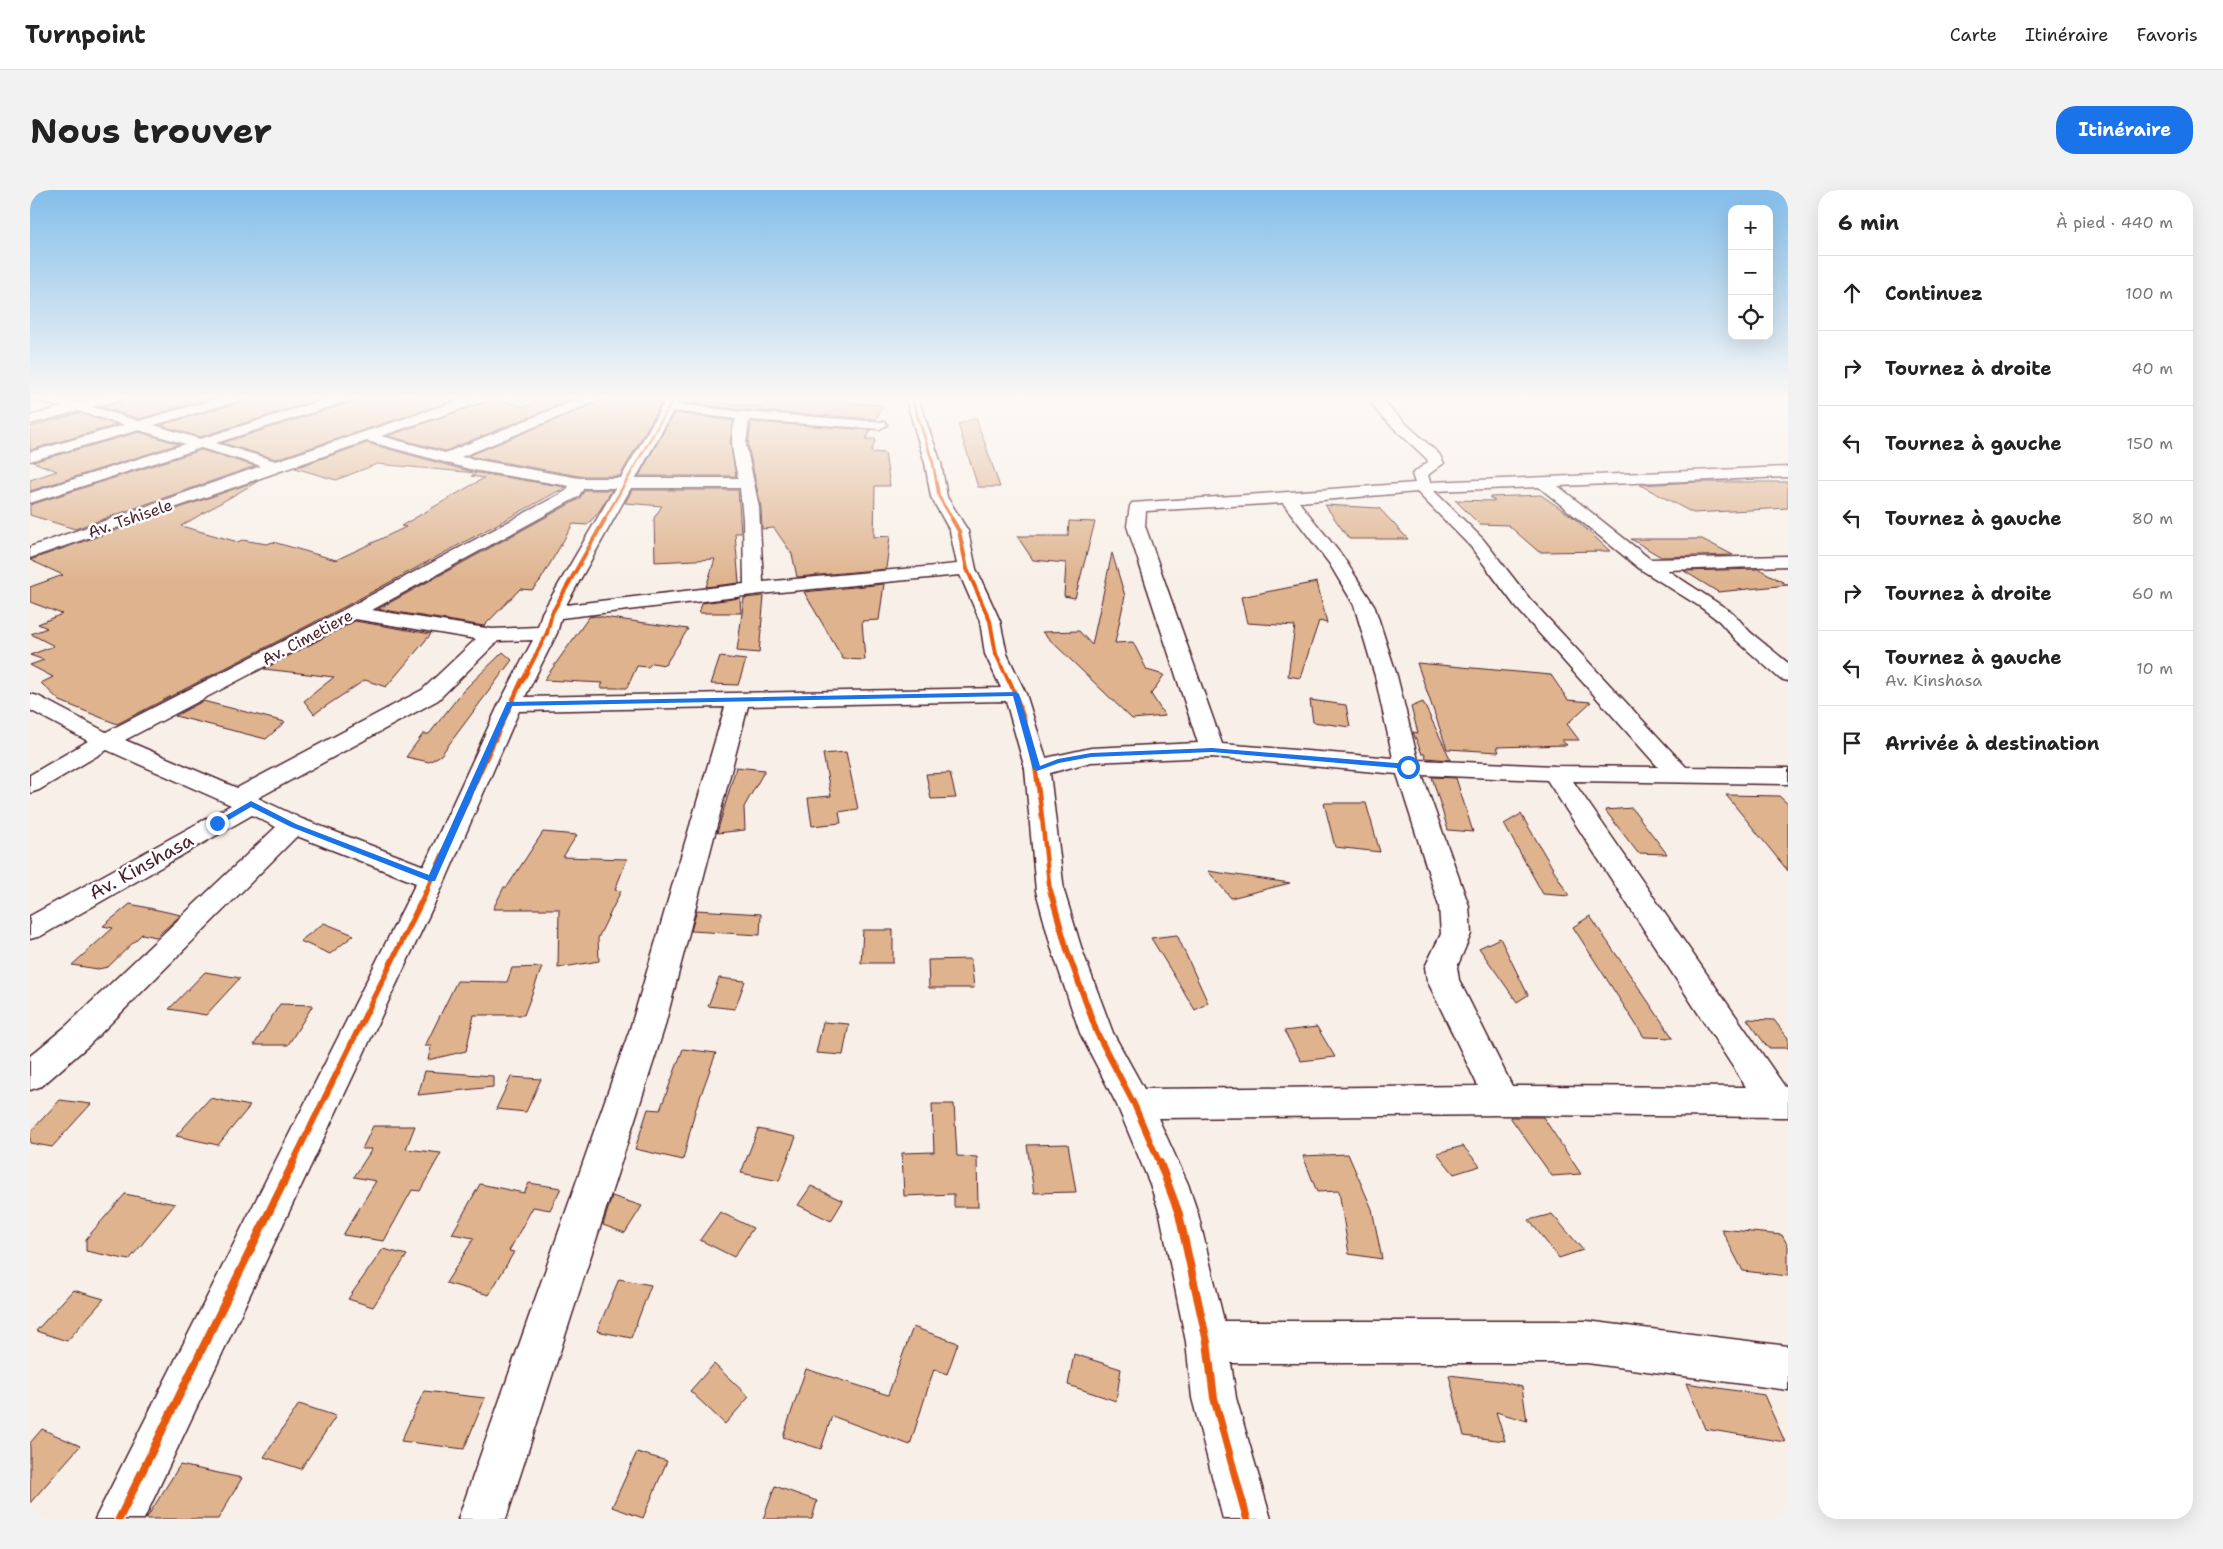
<!DOCTYPE html>
<html lang="fr">
<head>
<meta charset="utf-8">
<style>
  :root { --surface:#fff; --page:#f2f2f2; --text:#222; --muted:#767676; --line:#e0e0e0; --accent:#1a73e8 }
  body { margin:0; font-family:"Shantell Sans",sans-serif; background:var(--page); color:var(--text) }
  .controls { position:absolute; right:15px; top:15px; display:grid; overflow:hidden; border-radius:10px; box-shadow:0 5px 20px #0002 }
  .controls button { width:45px; height:45px; display:grid; place-items:center; padding:0; border:0; border-bottom:1px solid var(--line); background:var(--surface); color:var(--text); font:25px sans-serif }
  .stop { position:absolute; width:15px; height:15px; margin:-11px; border:4px solid #1a73e8; border-radius:50%; background:#fff }
  .stop.end { background:#1a73e8; border-color:#fff; box-shadow:0 1px 5px #0008 }
  .list { margin:0; padding:0; list-style:none }
  h2 { display:flex; justify-content:space-between; align-items:center; height:65px; margin:0; padding:0 20px; font-size:21px }
  h2 small { font-size:16px; font-weight:400; color:var(--muted) }
  .list li { display:grid; grid-template-columns:32px 1fr auto; gap:15px; align-items:center; box-sizing:border-box; height:75px; padding:0 20px; border-top:1px solid var(--line) }
  .list b { display:block; font-size:19px; white-space:nowrap }
  .list p { margin:0; font-size:16px; white-space:nowrap; color:var(--muted) }
  .list em { font-size:16px; font-style:normal; color:var(--muted) }
  .icon { flex:none; width:28px; height:28px; fill:none; stroke:currentColor; stroke-width:2; stroke-linecap:round; stroke-linejoin:round }
  .map { position:relative; flex:none; width:1758px; height:1329px; overflow:hidden; border-radius:20px }
  header { display:flex; align-items:center; gap:30px; box-sizing:border-box; height:70px; padding:0 25px; background:var(--surface); border-bottom:1px solid var(--line) }
  header strong { font-size:24px }
  nav { display:flex; gap:28px; margin-inline-start:auto; font-size:18px }
  .intro { display:flex; align-items:center; justify-content:space-between; box-sizing:border-box; height:120px; padding:0 30px }
  h1 { margin:0; font-size:35px }
  .button { padding:12px 22px; border-radius:20px; background:var(--accent); color:#fff; font-size:18px; font-weight:700 }
  main { display:flex; gap:30px; padding:0 30px }
  aside { flex:1; background:var(--surface); border-radius:20px; box-shadow:0 5px 20px #0002 }
  .map>svg:first-child { display:block }
  .building { fill:#deb38e; stroke:#4a1f2b }
  .lines { fill:none; stroke-linecap:round; stroke-linejoin:round }
  .minor-casing { stroke:#4a1f2b; stroke-width:3 }
  .minor { fill:#fff; fill-rule:evenodd }
  .cycleway-far4-casing { stroke:#fff; stroke-width:4.5 }
  .cycleway-far3-casing { stroke:#fff; stroke-width:6 }
  .cycleway-far2-casing { stroke:#fff; stroke-width:8 }
  .cycleway-far1-casing { stroke:#fff; stroke-width:9 }
  .cycleway-casing { stroke:#fff; stroke-width:11 }
  .cycleway-far4 { stroke:#e8590c; stroke-width:2.5 }
  .cycleway-far3 { stroke:#e8590c; stroke-width:4 }
  .cycleway-far2 { stroke:#e8590c; stroke-width:4.5 }
  .cycleway-far1 { stroke:#e8590c; stroke-width:6 }
  .cycleway { stroke:#e8590c; stroke-width:8 }
  .route { fill:#1a73e8 }
  .labels { text-anchor:middle; stroke-width:5; stroke-linejoin:round; paint-order:stroke }
  .far-street-label { font-size:16px; fill:#4a1f2b; stroke:#fff }
  .street-label { font-size:19px; fill:#4a1f2b; stroke:#fff }
</style>
</head>
<body>
<header>
<strong>Turnpoint</strong>
<nav><a>Carte</a><a>Itinéraire</a><a>Favoris</a></nav>
</header>
<div class="intro"><h1>Nous trouver</h1><a class="button">Itinéraire</a></div>
<main>
<div class="map">
<svg width="1758" height="1329" viewBox="0 0 1758 1329">
  <rect width="100%" height="100%" fill="#f8f0e8"/>
  <filter id="ink" filterUnits="userSpaceOnUse"><feTurbulence type="fractalNoise" baseFrequency=".02" numOctaves="2"/><feDisplacementMap in="SourceGraphic" scale="10" xChannelSelector="R" yChannelSelector="G"/><feConvolveMatrix kernelMatrix="1 2 1 2 8 2 1 2 1" color-interpolation-filters="sRGB"/></filter>
  <g filter="url(#ink)">
    <path class="building" d="M111,206L135,212L158,206H189L109,229L71,217Z
      M218,206H300L170,247L131,235L216,211Z
      M327,206H437L246,269L192,253L325,211Z
      M525,206L547,208L415,261L358,246L463,209L496,217L512,207Z
      M583,206H601L631,214L590,286H549L438,266Z
      M744,206H820L819,213L853,215L846,229L714,220L655,213L662,214L668,211L732,217Z
      M49,223L87,235L0,260V237Z
      M644,223L704,231L700,251L706,286H609Z
      M946,228L970,297H948L928,234Z
      M721,232L841,240L836,249H846L841,262L855,263L860,296H845L844,347L860,346L856,379L767,387L762,364L744,338L732,339L731,317L718,255Z
      M109,242L149,254L0,301V290L27,281L3,272Z
      M337,253L442,282L536,297L314,417L87,534L30,511L11,493L23,487L0,475L14,470L0,465L24,456L1,444L17,438L8,434L32,424L0,412V397L33,385L0,370L230,290L151,336L208,352L212,350L237,354L243,352L306,370L376,337L371,336L454,288L441,286L446,283L347,274L306,290L265,278Z
      M171,260L225,276L45,339L0,325V315Z
      M1667,292H1758V318L1663,323L1610,295Z
      M555,300H582L568,323L557,335L543,334L510,391L502,400L490,399L454,436L348,419L549,309Z
      M602,300H708L711,343H705L709,393L676,397L685,369L625,372L624,328L632,316L595,313Z
      M1511,305L1543,327L1580,361L1509,362L1478,335L1449,334L1425,310L1465,311L1459,307Z
      M1295,315L1349,318L1378,349H1319Z
      M1039,331L1065,332L1045,408L1034,406L1036,373L1003,370L987,346H1038Z
      M1601,349H1672L1703,365L1631,367Z
      M1082,363L1095,406L1085,453L1103,452L1117,480L1134,485L1121,504L1135,526L1102,529L1012,442L1049,441L1062,455Z
      M1729,379L1758,395L1688,402L1654,381Z
      M1287,392L1297,433L1289,431L1270,488L1258,486L1265,436L1217,433L1211,407Z
      M854,394L849,430L832,431L835,470L813,469L774,402Z
      M734,406L729,463L707,461L714,408Z
      M710,408L711,423H669L672,413Z
      M566,426L658,439L635,475L622,473L618,477L607,476L597,498H570L573,493L514,490L559,427Z
      M325,431L401,444L356,497L335,490L284,524L274,511L304,487L234,479Z
      M473,462L482,470L411,565L399,572L376,567L393,544H399L433,501Z
      M690,467L716,470L708,495L681,494Z
      M1387,473L1521,485L1538,510L1561,512L1537,534L1549,550H1531L1537,555L1467,557L1469,562L1417,559Z
      M1280,510L1316,515L1320,537L1283,532Z
      M173,511L255,532L236,549L145,526Z
      M1393,512L1419,566L1420,570L1396,568L1395,564H1392L1383,542L1388,543L1381,517Z
      M816,562L828,619L809,622L811,633L782,636L778,608L801,606L793,564Z
      M706,577L735,580L714,617L715,640L687,643Z
      M920,583L926,608L901,609L896,584Z
      M1402,587L1426,588L1443,642L1418,640Z
      M1696,605L1749,606L1758,614V681Z
      M1294,613H1336L1350,662L1305,657Z
      M1602,618L1637,664L1608,663L1575,620Z
      M1491,624L1539,706L1513,704L1474,634Z
      M513,642L547,645L533,667L597,669L585,700L591,701L568,748L569,771L528,778L529,719H463L474,697H477Z
      M1178,681L1260,693L1201,708Z
      M100,714L151,725L126,747L112,744L78,777L68,779L42,775L83,738L73,736Z
      M667,720L731,724L730,745L661,741Z
      M1560,726L1643,848L1614,847L1543,737Z
      M294,733L324,745L300,764L270,751Z
      M833,740H863V773H831Z
      M1147,745L1178,813L1165,820L1121,748Z
      M1470,748L1498,805L1487,812L1449,758Z
      M941,769L944,798H899L898,770Z
      M512,777L494,825H444L436,861L398,870L401,856H395L427,791L477,792L482,778Z
      M175,782L210,788L176,825L139,819Z
      M689,788L715,791L705,819L678,816Z
      M250,814L283,815L258,855H224Z
      M1717,829L1744,830L1758,848V858H1738Z
      M793,832L819,834L813,865L786,863Z
      M1287,837L1305,867L1271,871L1254,841Z
      M653,859L686,863L665,921L653,970L605,959L618,919L630,920Z
      M395,881L463,886V897L388,905Z
      M481,887L511,889L496,922L466,919Z
      M180,908L220,916L188,955L146,946Z
      M30,910L61,914L22,957L0,953V942Z
      M902,914H924L927,966L947,967L948,1017H924V1004L874,1006L872,963L904,962Z
      M1480,927H1513L1551,984L1522,986Z
      M343,936H385L376,959L411,963L390,1001L382,1000L354,1051L313,1045L346,991L324,987L342,959H332Z
      M728,939L766,947L749,991L711,983Z
      M1038,954L1046,1002L1004,1003L997,955Z
      M1433,956L1450,976L1424,984L1407,963Z
      M1318,964L1342,1019L1352,1069L1319,1064L1309,1001L1287,1002L1273,966Z
      M499,993L531,998L520,1020L503,1017L479,1061L484,1062L459,1105L416,1093L444,1048L422,1044L450,994L494,1003Z
      M781,996L813,1011L801,1031L768,1015Z
      M95,1004L145,1014L99,1070L56,1061V1049Z
      M582,1006L612,1016L595,1043L573,1035Z
      M690,1022L723,1038L704,1067L670,1050Z
      M1522,1024L1553,1060L1529,1068L1499,1030Z
      M1691,1039L1752,1045L1758,1056V1086L1713,1081Z
      M353,1059L377,1065L343,1117L318,1109Z
      M589,1089L621,1095L601,1148L567,1141Z
      M43,1100L74,1109L37,1151L6,1141Z
      M883,1137L928,1153L917,1184L904,1179L880,1255L802,1226L791,1259L753,1247L776,1179L858,1205Z
      M1044,1164L1091,1179L1086,1211L1038,1195Z
      M684,1174L719,1207L695,1234L660,1201Z
      M1419,1185L1469,1191L1492,1197L1497,1231L1466,1222L1475,1251L1434,1246Z
      M1656,1193L1734,1205L1755,1252L1675,1239Z
      M394,1201L455,1208L434,1259L371,1251Z
      M269,1214L306,1226L271,1279L234,1267Z
      M12,1239L50,1256L0,1313V1253Z
      M607,1262L637,1271L613,1328L582,1317Z
      M150,1275L212,1288L188,1329H116Z
      M745,1296L787,1311L782,1329H733Z"/>
    <g class="lines">
      <defs>
        <path id="minor" d="M0,206H19L48,213L74,206H95L94,209L63,217L109,231L196,206H216L215,209L124,235L170,249L306,206H325L324,209L186,253L246,271L443,206H462L461,209L351,246L415,263L556,206H573L572,209L431,267L549,288H591L634,213L621,209L620,206L646,207L647,214L714,222L855,232L857,235L850,239L719,230L716,255L729,317L733,392L927,374L920,341L901,307L895,273L875,206H887L911,273L917,307L938,341L946,379L970,431L977,464L996,504L1016,568L1061,558L1168,553L1097,336L1100,316L1102,313L1385,293L1382,284L1398,272L1397,269L1349,224L1337,206H1350L1359,218L1409,264L1414,273L1398,285L1400,292L1758,277V287L1528,296L1620,369L1758,366V376L1637,380L1703,423L1720,442L1758,473V491L1750,489L1706,450L1689,431L1669,416L1610,379L1509,297L1404,301L1453,349L1499,408L1656,577L1758,578V594L1543,591L1755,897H1758V927L1472,925L1128,928L1158,994L1168,1024L1194,1131H1557L1758,1156V1200L1557,1173H1201L1206,1208L1241,1329H1193L1162,1208L1156,1152L1130,1024L1120,994L1087,915L1050,843L1022,760L1006,701L995,579L976,511L718,516L634,839L476,1329H428L600,839L695,517L489,521L416,689L114,1329H65L386,693L267,646L59,855L12,896L0,900V866L35,837L246,637L222,625L11,746L0,749V726L201,615L77,560L9,600L0,603V585L58,551L0,520V504L8,506L76,542L315,419L536,301L539,296L443,280L337,251L0,368V357L231,276L171,258L0,313V303L155,254L109,240L0,271V262L94,235L48,221L0,234V226L32,217L0,209ZM643,221L706,229C698,249 704,268 708,288H606ZM554,298H585L512,423L508,437L462,439L342,420L548,307ZM601,298H710L713,329L714,394L536,415ZM1387,302L1441,357L1485,416L1628,577L1525,576L1388,570L1367,486L1344,415L1313,367L1269,312ZM1253,313L1299,373L1324,415L1345,486L1363,568L1192,554L1115,336L1116,321ZM930,385L950,431L955,464L971,498L495,507L527,443L531,428L740,403ZM325,429L446,449L392,500L207,598L95,550ZM503,450L469,514L394,676L272,629L228,608L408,510L468,451ZM1182,567L1367,584L1409,716L1411,744L1395,777L1397,790L1448,896L1114,899L1083,843L1052,760L1034,701L1020,583L1061,572ZM1392,585L1517,590L1716,897L1482,896L1429,790L1427,777L1441,744L1439,716Z"/>
      </defs>
      <use href="#minor" class="minor-casing"/>
      <use href="#minor" class="minor"/>
      <defs>
        <path id="cycleway-far4" d="M881,206L903,273L909,307L923,330
          M574,330L641,213V210L626,206"/>
        <path id="cycleway-far3" d="M922,329L929,341L937,379L960,431L966,464L979,492
          M492,492L517,443L522,423L575,329"/>
        <path id="cycleway-far2" d="M979,490C1010,556 1011,630 1020,701
          M396,701L492,490"/>
        <path id="cycleway-far1" d="M1020,700L1037,760L1067,843L1104,914L1130,974
          M262,974L397,700"/>
        <path id="cycleway" d="M1130,973L1149,1024L1177,1152L1184,1208L1217,1329
          M89,1329L263,973"/>
      </defs>
      <use href="#cycleway-far4" class="cycleway-far4-casing"/>
      <use href="#cycleway-far3" class="cycleway-far3-casing"/>
      <use href="#cycleway-far2" class="cycleway-far2-casing"/>
      <use href="#cycleway-far1" class="cycleway-far1-casing"/>
      <use href="#cycleway" class="cycleway-casing"/>
      <use href="#cycleway-far4" class="cycleway-far4"/>
      <use href="#cycleway-far3" class="cycleway-far3"/>
      <use href="#cycleway-far2" class="cycleway-far2"/>
      <use href="#cycleway-far1" class="cycleway-far1"/>
      <use href="#cycleway" class="cycleway"/>
    </g>
  </g>
  <linearGradient id="sky" x2="0" y2="1"><stop stop-color="#83beea"/><stop offset="0.53" stop-color="#fcf8f5"/><stop offset="1" stop-color="#fcf8f5" stop-opacity="0"/></linearGradient>
  <rect width="1758" height="392" fill="url(#sky)"/>
  <path class="route" d="M986,502L989,504L1010,576L1028,569L1061,563L1182,558L1378,574L1381,577L1378,579L1182,562L1061,567L1029,573L1007,581L1003,579L983,506L482,516L405,691H399L261,637L221,617L190,635L183,633L221,611L266,634L399,685L477,512Z"/>
  <g class="labels">
    <g class="far-street-label">
      <text transform="translate(100 328) rotate(-19)" y="6">Av. Tshisele</text>
      <text transform="translate(277 447) rotate(-28)" y="6">Av. Cimetiere</text>
    </g>
    <g class="street-label">
      <text transform="translate(111 676) rotate(-29)" y="7">Av. Kinshasa</text>
    </g>
  </g>
</svg>
<div class="controls">
<button>+</button>
<button>−</button>
<button><svg class="icon" aria-label="locate" viewBox="0 0 24 24"><circle cx="12" cy="12" r="6"/><path d="M12 2v4M12 18v4M2 12h4M18 12h4"/></svg></button>
</div>
<div class="stop" style="left:1378px;top:577px"></div>
<div class="stop end" style="left:187px;top:633px"></div>
</div>
<aside>
<h2>6 min<small>À pied · 440 m</small></h2>
<ul class="list">
<li><svg class="icon" aria-label="ahead" viewBox="0 0 24 24"><path d="M12 20V5M6 11l6-6 6 6"/></svg><div><b>Continuez</b></div><em>100 m</em></li>
<li><svg class="icon" aria-label="right" viewBox="0 0 24 24"><path d="M7 20v-9h11M14 6l5 5-5 5"/></svg><div><b>Tournez à droite</b></div><em>40 m</em></li>
<li><svg class="icon" aria-label="left" viewBox="0 0 24 24"><path d="M17 20v-9H6M10 6l-5 5 5 5"/></svg><div><b>Tournez à gauche</b></div><em>150 m</em></li>
<li><svg class="icon" aria-label="left" viewBox="0 0 24 24"><path d="M17 20v-9H6M10 6l-5 5 5 5"/></svg><div><b>Tournez à gauche</b></div><em>80 m</em></li>
<li><svg class="icon" aria-label="right" viewBox="0 0 24 24"><path d="M7 20v-9h11M14 6l5 5-5 5"/></svg><div><b>Tournez à droite</b></div><em>60 m</em></li>
<li><svg class="icon" aria-label="left" viewBox="0 0 24 24"><path d="M17 20v-9H6M10 6l-5 5 5 5"/></svg><div><b>Tournez à gauche</b><p>Av. Kinshasa</p></div><em>10 m</em></li>
<li><svg class="icon" aria-label="arrive" viewBox="0 0 24 24"><path d="M6 21V4h12l-3 4 3 4H6"/></svg><div><b>Arrivée à destination</b></div></li>
</ul>
</aside>
</main>
</body>
</html>
